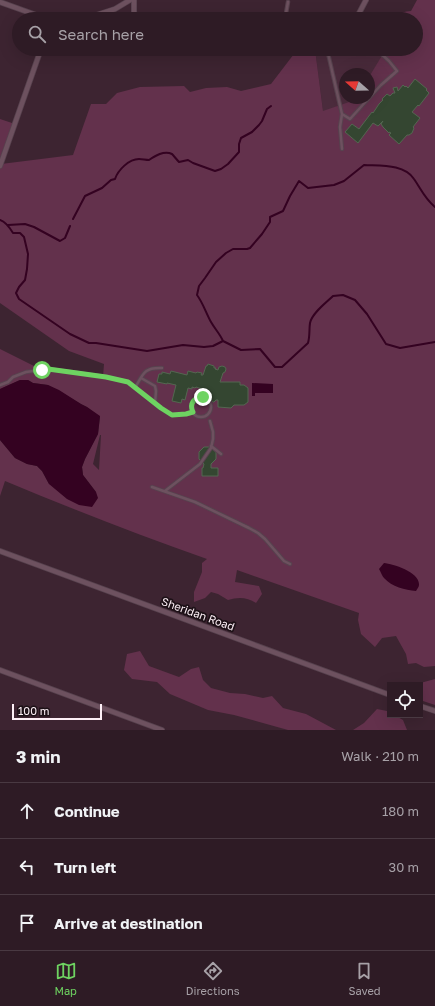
<!DOCTYPE html>
<html lang="en">
<head>
<meta charset="utf-8">
<style>
  :root { --surface:#2e1b25; --page:#36242d; --text:#f1f3f6; --muted:#a7a1a7; --line:#493942; --accent:#6ed361 }
  body { margin:0; font-family:"Golos Text",sans-serif; background:var(--page); color:var(--text) }
  .controls { position:absolute; right:12px; bottom:12px; display:grid; overflow:hidden; border-radius:0px; box-shadow:0 4px 16px #0002 }
  .controls button { width:36px; height:36px; display:grid; place-items:center; padding:0; border:0; border-bottom:1px solid var(--line); background:var(--surface); color:var(--text); font:20px sans-serif }
  .compass { position:absolute; left:339px; top:68px; width:36px; height:36px; border-radius:50%; background:var(--surface); box-shadow:0 4px 16px #0002; rotate:290deg }
  .scale { position:absolute; left:12px; bottom:10px; width:90px; box-sizing:border-box; padding-left:4px; border:2px solid #fdeff6; border-top:0; font-size:11px; line-height:14px; white-space:nowrap; color:#fdeff6; -webkit-text-stroke:3px #1d1117; paint-order:stroke }
  .stop { position:absolute; width:12px; height:12px; margin:-9px; border:3px solid #6ed361; border-radius:50%; background:#fff }
  .stop.end { background:#6ed361; border-color:#fff; box-shadow:0 1px 4px #0008 }
  .list { margin:0; padding:0; list-style:none }
  h2 { display:flex; justify-content:space-between; align-items:center; height:52px; margin:0; padding:0 16px; font-size:17px }
  h2 small { font-size:13px; font-weight:400; color:var(--muted) }
  .list li { display:grid; grid-template-columns:26px 1fr auto; gap:12px; align-items:center; box-sizing:border-box; height:56px; padding:0 16px; border-top:1px solid var(--line) }
  .list b { display:block; font-size:15px; white-space:nowrap }
  .list em { font-size:13px; font-style:normal; color:var(--muted) }
  .icon { flex:none; width:22px; height:22px; fill:none; stroke:currentColor; stroke-width:2; stroke-linecap:round; stroke-linejoin:round }
  .map { position:relative; flex:none; width:435px; height:730px; overflow:hidden }
  .search { position:absolute; background:var(--surface); box-shadow:0 4px 16px #0002; left:12px; right:12px; top:12px; height:44px; display:flex; align-items:center; gap:10px; box-sizing:border-box; padding:0 14px; border-radius:22px; color:var(--muted); font-size:15px }
  .sheet { height:220px; background:var(--surface) }
  nav { display:flex; justify-content:space-around; align-items:center; box-sizing:border-box; height:56px; border-top:1px solid var(--line); background:var(--surface); font-size:11px; color:var(--muted) }
  nav a { display:grid; justify-items:center; gap:2px }
  nav .on { color:var(--accent) }
  .map>svg:first-child { display:block }
  .built { fill:#4b2b3c; fill-rule:evenodd }
  .green { fill:#63314c; fill-rule:evenodd }
  .water { fill:#340221 }
  .lines { fill:none; stroke-linecap:round; stroke-linejoin:round }
  .stream { stroke:#340221; stroke-width:2 }
  .building { fill:#344631; stroke:#536750 }
  .lane-casing { stroke:#57424e; stroke-width:4.5 }
  .street-casing { stroke:#57424e; stroke-width:6 }
  .lane { stroke:#6d515f; stroke-width:2.5 }
  .street { stroke:#6d515f; stroke-width:4.5 }
  .route { stroke:#6ed361; stroke-width:5 }
  .labels { text-anchor:middle; stroke-width:3.5; stroke-linejoin:round; paint-order:stroke }
  .street-label { font-size:11px; fill:#fdeff6; stroke:#1d1117 }
</style>
</head>
<body>
<div class="map">
<svg width="435" height="730" viewBox="0 0 435 730">
  <rect width="100%" height="100%" fill="#3d2431"/>
  <path class="built" d="M422,41L330,165L315,49H416ZM345,74H369V98H345Z"/>
  <path class="green" d="M417,0H435V666L424,667L416,663L408,664L406,654L396,636L382,638L375,647L361,634L358,620L359,613L237,570L235,582L259,586L262,594L256,603C247,597 238,597 228,600L218,594L211,592L205,598L194,602V592L202,572V563L207,559C139,535 72,509 5,481L0,496V440L15,458L27,464L37,466L42,471L49,484L96,492L83,475L82,467L85,459L98,434L100,417L87,407L81,404L69,397L48,385L33,383L28,380H20L0,389V349L42,370L48,369L103,377L104,364L69,351L0,303V119L15,124L1,164L73,155L91,104H106L117,93L140,87L184,86L190,92L206,88L227,87L241,91L271,84L297,50L315,49L323,111L355,100L356,98H369V77L386,49H416V19H394C399,14 404,11 411,11ZM100,435H101L99,470L93,464Z
    M140,651L149,666L179,677L191,669L199,667L203,680L211,688L230,693L245,694L263,698L272,696L283,708L306,714L336,730H288L234,715L208,710L170,694L157,682L132,679L124,670L127,654Z
    M435,679V705L420,700V685H413Z
    M377,709L387,711L390,713V715H394L403,720L407,730H353L364,723Z"/>
  <path class="water" d="M20,380H28L33,383L48,385L59,390L81,404L87,407L100,416L98,434L85,459L82,467L83,475L96,492L98,498L92,507L79,505L67,499L49,484L42,471L37,466L27,464L15,458L0,440V389Z
    M252,383L273,384V393H255V396H252Z
    M384,563C393,564 420,572 419,585C419,587 417,589 416,591C405,590 392,587 384,578C382,576 381,572 379,569Z"/>
  <g class="lines">
    <path class="stream" d="M73,219L85,196L102,188L111,180L115,179C118,170 129,159 139,159C142,159 146,160 149,160C155,156 164,150 172,154C174,156 177,160 179,162L188,160L193,163L215,171L221,169L228,164L239,152V144L241,138L252,132L259,125L262,121L267,109L271,106
      M0,220C6,222 10,228 13,233H20L24,237L28,254L27,269L25,280L19,287L16,293L19,299L70,334L89,343H96L147,351L183,345L204,347L213,346L223,341C220,334 215,329 211,322C206,313 203,303 197,295L199,286L205,278L216,262L226,253L233,249H247L250,248L262,234L270,222V217L283,211L290,196L299,181L308,188L334,185L344,181L364,165C381,166 404,164 414,179C421,189 425,199 435,207
      M8,225L25,224L34,227L60,241L65,238L70,226
      M223,341L241,350L260,349L275,367H282L308,343C310,336 309,330 310,323C312,313 326,303 333,296L343,295L355,300L367,314L386,344L400,348L435,342"/>
  </g>
  <path class="building" d="M415,79L427,89L426,90L429,93L419,106L418,105L412,112L420,118L413,127L414,128L412,133L409,135H407L399,144L389,135L391,133L389,132V133L383,127L381,124L383,121L378,126L373,123L358,143L345,132L352,124L359,129L372,112L373,113L379,104L383,100L382,99L387,94L390,96L393,93H395L393,88L397,87L398,91L403,85L405,87L406,86L408,88Z
    M208,364L214,366V368H216L215,369L218,370L219,367L222,366L225,367L226,369L225,372L223,373L220,382H240V385H244L248,388V402L244,405H234L231,408L218,407V400H216L214,402H213L206,396L209,391L196,387L195,388L192,387V389L188,388L185,400L182,399L181,403L172,401L176,385L167,383V384L157,382L159,374H162V372L170,374L171,371L187,375L188,371L196,373L197,372L202,373L201,375H203L206,366H207Z
    M204,447H210L216,452V459L211,464V468H218V476H202V468H203L204,464L199,459V452Z"/>
  <g class="lines">
    <defs>
      <path id="lane" d="M285,19L288,2
        M327,49L342,114L350,119L369,98
        M369,98L381,85L397,71L389,61L376,49
        M342,114L340,127L342,149
        M141,378L155,386L156,391L155,403
        M0,385L8,382L13,377L26,372L48,369L106,377L128,382L161,409L172,415L186,414L193,412
        M135,388C143,374 144,367 162,368
        M191 407a10 10 0 1 1 20 0a10 10 0 1 1-20 0Z
        M211,446L221,454
        M152,487L195,502L249,528L258,533L265,539L284,561L290,564
        M165,491L200,464L211,448L213,439V432L210,421"/>
      <path id="street" d="M134,0V12L137,19
        M0,2L39,16L62,19
        M84,19L115,9L130,0
        M356,19L366,0
        M0,166L41,49
        M0,551L390,695
        M0,670L162,730
        M420,706L435,711"/>
    </defs>
    <use href="#lane" class="lane-casing"/>
    <use href="#street" class="street-casing"/>
    <use href="#lane" class="lane"/>
    <use href="#street" class="street"/>
  </g>
  <g class="lines">
    <path class="route" d="M42,370L48,369L106,377L128,382L161,408L172,415L186,414L193,412C189,404 194,397 203,397"/>
  </g>
  <g class="labels">
    <g class="street-label">
      <text transform="translate(198 614) rotate(20)" y="4">Sheridan Road</text>
    </g>
  </g>
</svg>
<div class="controls">
<button><svg class="icon" aria-label="locate" viewBox="0 0 24 24"><circle cx="12" cy="12" r="6"/><path d="M12 2v4M12 18v4M2 12h4M18 12h4"/></svg></button>
</div>
<svg class="compass" viewBox="-18 -18 36 36"><path d="M0-13l5 13h-10z" fill="#e53935"/><path d="M0 13l5-13h-10z" fill="#a7a1a7"/></svg>
<div class="scale">100 m</div>
<div class="stop" style="left:42px;top:370px"></div>
<div class="stop end" style="left:203px;top:397px"></div>
<div class="search"><svg class="icon" aria-label="search" viewBox="0 0 24 24"><circle cx="10" cy="10" r="6"/><path d="M15 15l6 6"/></svg>Search here</div>
</div>
<section class="sheet">
<h2>3 min<small>Walk · 210 m</small></h2>
<ul class="list">
<li><svg class="icon" aria-label="ahead" viewBox="0 0 24 24"><path d="M12 20V5M6 11l6-6 6 6"/></svg><div><b>Continue</b></div><em>180 m</em></li>
<li><svg class="icon" aria-label="left" viewBox="0 0 24 24"><path d="M17 20v-9H6M10 6l-5 5 5 5"/></svg><div><b>Turn left</b></div><em>30 m</em></li>
<li><svg class="icon" aria-label="arrive" viewBox="0 0 24 24"><path d="M6 21V4h12l-3 4 3 4H6"/></svg><div><b>Arrive at destination</b></div></li>
</ul>
</section>
<nav>
<a class="on"><svg class="icon" aria-label="map" viewBox="0 0 24 24"><path d="M3 6l6-2 6 2 6-2v14l-6 2-6-2-6 2zM9 4v14M15 6v14"/></svg>Map</a>
<a><svg class="icon" aria-label="directions" viewBox="0 0 24 24"><path d="M12 3l9 9-9 9-9-9zM9 14v-3h6M13 9l2 2-2 2"/></svg>Directions</a>
<a><svg class="icon" aria-label="saved" viewBox="0 0 24 24"><path d="M7 4h10v16l-5-4-5 4z"/></svg>Saved</a>
</nav>
</body>
</html>
